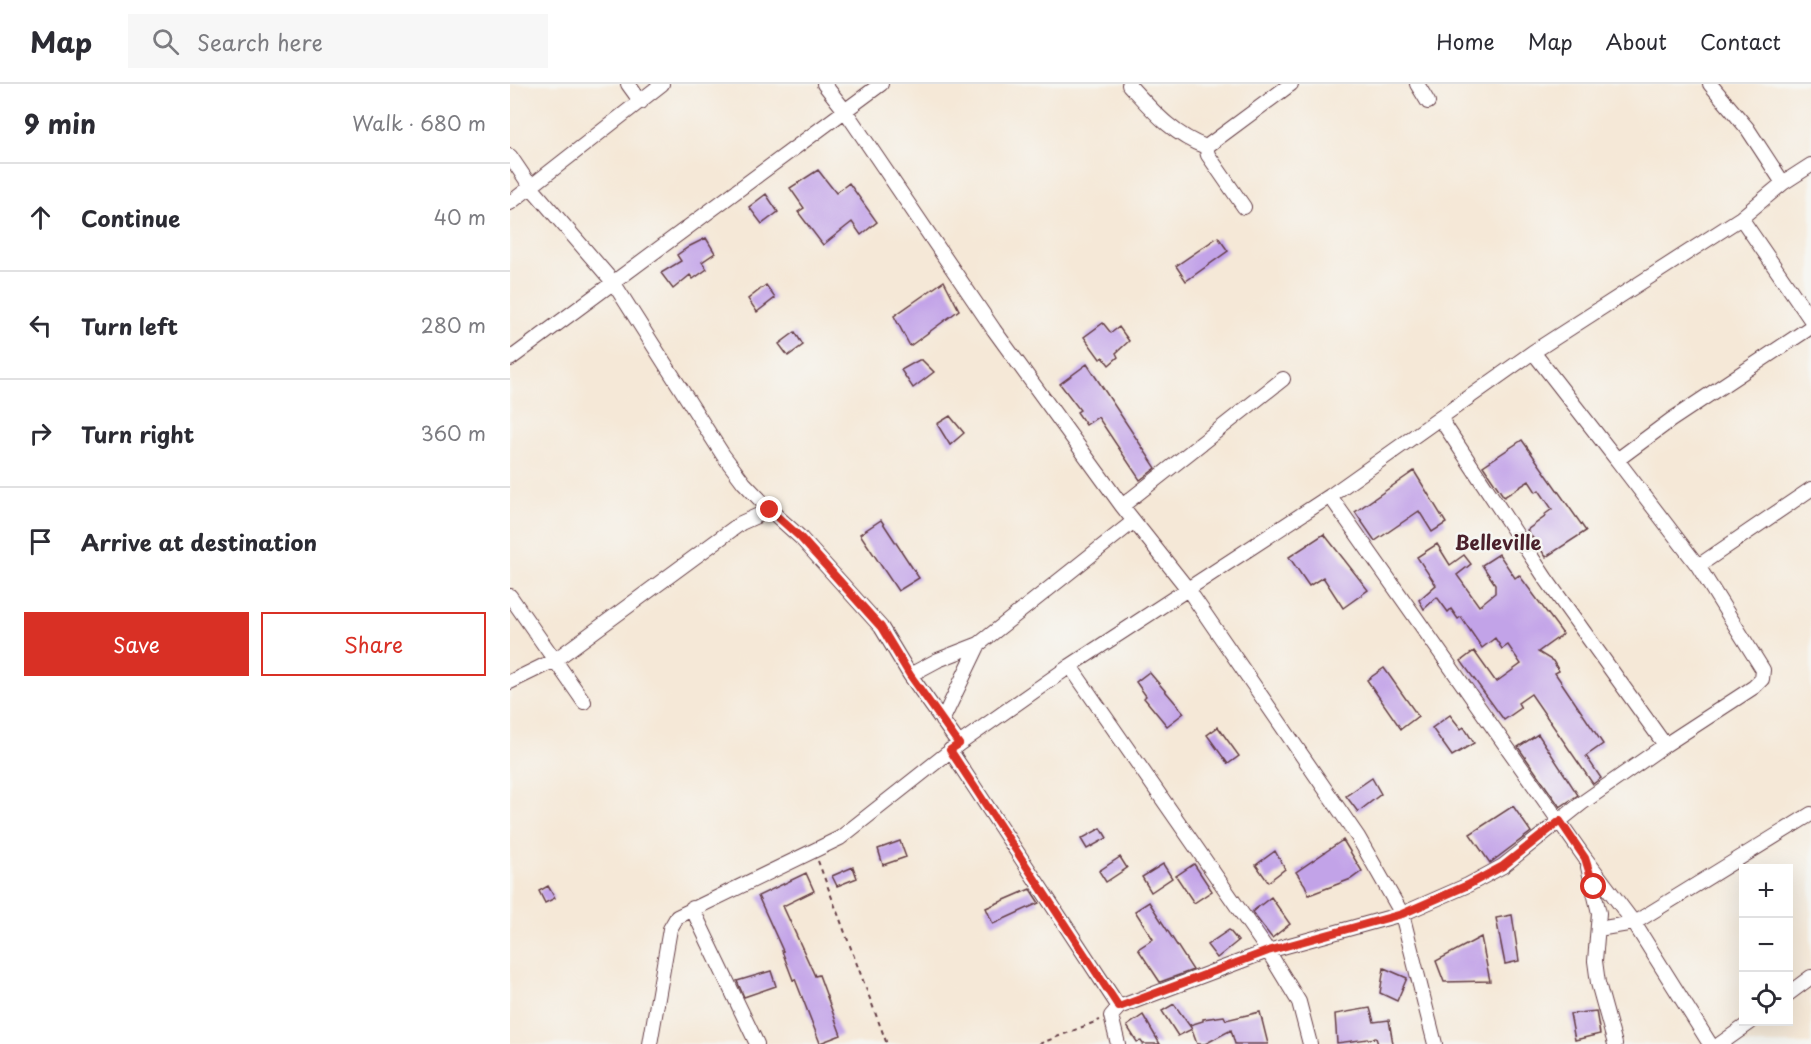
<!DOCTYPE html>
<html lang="en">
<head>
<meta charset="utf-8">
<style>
  :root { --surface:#fff; --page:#f7f7f7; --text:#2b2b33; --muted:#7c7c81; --line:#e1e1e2; --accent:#d93025 }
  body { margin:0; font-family:"Playpen Sans",sans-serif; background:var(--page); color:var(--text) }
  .controls { position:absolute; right:18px; bottom:18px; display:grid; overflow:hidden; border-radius:0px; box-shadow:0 6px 24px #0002 }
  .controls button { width:54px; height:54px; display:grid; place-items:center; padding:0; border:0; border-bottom:2px solid var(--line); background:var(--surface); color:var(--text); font:30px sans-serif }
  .stop { position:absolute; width:18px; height:18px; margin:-14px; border:4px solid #d93025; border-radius:50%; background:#fff }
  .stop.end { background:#d93025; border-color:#fff; box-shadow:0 2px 6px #0008 }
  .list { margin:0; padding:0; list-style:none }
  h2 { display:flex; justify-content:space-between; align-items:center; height:78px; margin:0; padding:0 24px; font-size:26px }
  h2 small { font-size:20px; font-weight:400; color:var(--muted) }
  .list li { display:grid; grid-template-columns:39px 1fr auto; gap:18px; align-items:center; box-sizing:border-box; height:108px; padding:0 24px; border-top:2px solid var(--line) }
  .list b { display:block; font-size:22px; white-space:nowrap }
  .list em { font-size:20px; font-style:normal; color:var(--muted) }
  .actions { display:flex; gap:12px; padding:18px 24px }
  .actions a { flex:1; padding:14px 0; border:2px solid var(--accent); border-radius:0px; text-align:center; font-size:21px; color:var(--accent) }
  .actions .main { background:var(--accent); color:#fff }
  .icon { flex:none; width:33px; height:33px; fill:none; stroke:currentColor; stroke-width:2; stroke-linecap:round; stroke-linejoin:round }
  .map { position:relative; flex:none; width:1301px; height:960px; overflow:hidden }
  header { display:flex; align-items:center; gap:36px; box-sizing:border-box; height:84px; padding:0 30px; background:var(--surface); border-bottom:2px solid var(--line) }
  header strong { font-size:28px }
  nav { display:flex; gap:33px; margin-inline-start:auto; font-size:21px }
  .search { width:420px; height:54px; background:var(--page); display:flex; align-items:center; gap:15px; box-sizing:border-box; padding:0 21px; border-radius:0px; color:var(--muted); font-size:22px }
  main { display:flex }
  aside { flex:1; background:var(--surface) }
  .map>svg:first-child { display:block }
  .building { fill:#c2a3e8 }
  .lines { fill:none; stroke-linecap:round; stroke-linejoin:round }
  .minor-casing { stroke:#643d45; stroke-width:16 }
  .path { stroke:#643d45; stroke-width:2; stroke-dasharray:4.5 4.5; stroke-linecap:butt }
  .minor { stroke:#fff; stroke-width:14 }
  .route { stroke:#d93025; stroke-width:8 }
  .labels { text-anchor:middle; stroke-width:5; stroke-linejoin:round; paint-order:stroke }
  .neighbourhood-label { font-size:20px; font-weight:bold; fill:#4a1f2b; stroke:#f6f6f2 }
</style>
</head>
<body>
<header>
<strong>Map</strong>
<div class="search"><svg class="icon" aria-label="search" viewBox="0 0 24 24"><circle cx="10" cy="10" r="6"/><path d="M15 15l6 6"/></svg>Search here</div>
<nav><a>Home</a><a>Map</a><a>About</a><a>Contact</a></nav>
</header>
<main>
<aside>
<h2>9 min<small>Walk · 680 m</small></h2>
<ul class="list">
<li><svg class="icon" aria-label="ahead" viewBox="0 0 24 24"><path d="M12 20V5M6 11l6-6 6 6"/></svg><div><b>Continue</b></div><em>40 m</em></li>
<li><svg class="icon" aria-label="left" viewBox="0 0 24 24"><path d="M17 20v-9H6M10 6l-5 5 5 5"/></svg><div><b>Turn left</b></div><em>280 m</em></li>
<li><svg class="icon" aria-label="right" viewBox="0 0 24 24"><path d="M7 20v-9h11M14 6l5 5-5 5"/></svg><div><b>Turn right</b></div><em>360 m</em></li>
<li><svg class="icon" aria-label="arrive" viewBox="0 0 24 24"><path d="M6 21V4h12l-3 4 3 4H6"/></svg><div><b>Arrive at destination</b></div></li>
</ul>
<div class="actions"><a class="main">Save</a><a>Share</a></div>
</aside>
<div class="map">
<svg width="1301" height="960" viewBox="0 0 1301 960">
  <rect width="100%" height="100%" fill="#f6f6f2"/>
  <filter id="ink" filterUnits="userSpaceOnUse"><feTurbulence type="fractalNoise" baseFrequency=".0167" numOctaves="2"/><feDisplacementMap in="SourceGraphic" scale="12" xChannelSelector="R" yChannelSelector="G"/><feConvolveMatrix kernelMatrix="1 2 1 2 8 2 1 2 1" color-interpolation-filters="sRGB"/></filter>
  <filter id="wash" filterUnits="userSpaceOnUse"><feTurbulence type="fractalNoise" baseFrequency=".008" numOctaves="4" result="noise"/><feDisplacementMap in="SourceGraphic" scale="24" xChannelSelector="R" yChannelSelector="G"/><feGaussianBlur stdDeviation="1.35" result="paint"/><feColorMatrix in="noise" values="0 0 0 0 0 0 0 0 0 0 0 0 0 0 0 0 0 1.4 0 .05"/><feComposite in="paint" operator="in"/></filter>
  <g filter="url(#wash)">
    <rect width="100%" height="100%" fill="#f5e8d7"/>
    <g id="blocks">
      <path class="building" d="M308,86L326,109L339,99L367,138L351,151L342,138L313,161L288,128L294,124L280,104Z
        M256,110L268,128L252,140L239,123Z
        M708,153L718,167L676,197L666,182Z
        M196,154L205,169L192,178L197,185L183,195L180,191L163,205L151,189L171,177L167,171L180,162Z
        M434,197L449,226L400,262L384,232Z
        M256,201L265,214L247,228L238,215Z
        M593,239L601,249L609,243L619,257L606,269L608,273L599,281L593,273L590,275L574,253Z
        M285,248L293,261L278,272L269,260Z
        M409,276H412L424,288L403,304L391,286Z
        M577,280L646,384L630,396L588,333L576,341L567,328L570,326L550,300Z
        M440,332L454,349L440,361L427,340Z
        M1012,356L1076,447L1036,473L1017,446L1036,432L1034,431L1042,425L1029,406L1026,408L1019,397L994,413L973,382Z
        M904,387L936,439L922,448L909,427L865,457L845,428Z
        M371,436L409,494L388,507L350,450Z
        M814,450L858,506L833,524L813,493L799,502L779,473Z
        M927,460L940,481L954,471L961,480L947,491L969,522L985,509V500L972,481L989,470L1005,494L1009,491L1053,550L1028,568L1043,577L1049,587L1045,589L1093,660L1076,672L1091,694L1083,700L1021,610L1008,619L1011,624L994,636L951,577L964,567L986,598L1011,580L998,561L992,565L985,554L972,564L951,533L948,535L941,525L938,528L927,513L914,525L909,516L926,501L907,473Z
        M874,584L908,632L891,645L857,596Z
        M639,588L674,629L657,642L634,614L636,612L626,598Z
        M940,631L951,645L954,643L964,659L942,672L922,644Z
        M708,643L729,672L718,680L697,651Z
        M1028,650L1068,711L1050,723L1008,663Z
        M862,694L871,710L848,728L836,712Z
        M1003,722L1021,748L980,779L960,750Z
        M591,744L597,754L577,765L571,755Z
        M833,756L852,787L841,795L799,811L795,801L786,788Z
        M390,757L396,773L373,781L368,765Z
        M765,767L775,785L758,798L746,781Z
        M610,773L617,784L596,798L589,787Z
        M653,780L662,794L641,808L632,793Z
        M684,780L702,807L684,819L666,792Z
        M343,783L347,794L327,802L322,792Z
        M296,789L304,807L273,822L305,892L309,891L331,951L310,959L285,895L283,896L272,867H273L248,812Z
        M38,802L45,814L35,819L29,807Z
        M520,805L529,819L483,840L476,824Z
        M761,813L780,840L762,854L742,828Z
        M639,818L683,886L650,898L628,865L643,855L625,827Z
        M1002,831L1009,877L995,880L986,834Z
        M719,846L728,857L707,874L697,861Z
        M971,853L980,897L934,898L926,877Z
        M874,884L897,894L887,917L870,909Z
        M261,887L266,902L234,913L227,897Z
        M664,920L682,945L668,952L652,927Z
        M860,924L864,938L879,936L883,960H868L866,954L827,959L825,930Z
        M1086,927L1090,950L1065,956L1060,930Z
        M750,928L758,960H725L721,946L695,960H687L680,941L693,937V935L714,932L716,936Z
        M633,931L650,960H633L631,957L627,958L617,942Z"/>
    </g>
  </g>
  <g filter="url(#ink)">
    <use href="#blocks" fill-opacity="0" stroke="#643d45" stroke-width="1.5"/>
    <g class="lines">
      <defs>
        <path id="minor" d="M118,0L131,18
          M314,0L336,28L484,246L612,422L677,504L848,753L892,830L925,960
          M907,0L918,18
          M1200,0L1237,44L1273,99
          M619,1C643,27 663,51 696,63
          M0,72L21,103L103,198L213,371L234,399L260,426L290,453L371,543L400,591L449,660
          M0,119L152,0
          M734,123L698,71L696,63L781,0
          M1231,134L1301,236
          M1023,268L1107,376L1161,336L1301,243
          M0,275L371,0
          M930,334L1036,495L1155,661
          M820,412L1075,774L1124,839L1200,960
          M612,422L773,295
          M1188,482L1301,405
          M0,512L74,618
          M560,582L758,867L789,918L800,960
          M400,591L428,576L469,560
          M0,598L45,576L231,439L260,426
          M432,637L469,560L624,437
          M440,666L609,923
          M1078,783L1089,829L1085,877L1088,899L1105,960
          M182,824L247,960
          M1088,845L1124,839L1301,730
          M1278,910L1301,893
          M140,960L160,845L167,833L330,754L449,660L560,582L820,412L1023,268L1231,134L1273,99L1301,81
          M608,960L601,932L609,923L758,867L892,830L958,801L993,782L1072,719L1155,661L1244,603L1252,595L1253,586L1188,482L1107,376
          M1210,960L1241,938"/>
      </defs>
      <use href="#minor" class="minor-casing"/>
      <path class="path" d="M308,777L377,960
        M529,960L590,936"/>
      <use href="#minor" class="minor"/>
    </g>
  </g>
  <g class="lines" filter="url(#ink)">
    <path class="route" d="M260,426L290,453L371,543L400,591L449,660L440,666L609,923L758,867L892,830L958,801L993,782L1050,737L1075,774L1084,803"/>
  </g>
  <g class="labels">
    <g class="neighbourhood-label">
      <text x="988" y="466">Belleville</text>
    </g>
  </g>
</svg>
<div class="controls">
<button>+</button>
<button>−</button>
<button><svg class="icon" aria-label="locate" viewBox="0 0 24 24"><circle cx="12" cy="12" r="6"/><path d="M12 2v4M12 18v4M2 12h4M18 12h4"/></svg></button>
</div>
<div class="stop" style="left:1084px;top:803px"></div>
<div class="stop end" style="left:260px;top:426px"></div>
</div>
</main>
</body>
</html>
